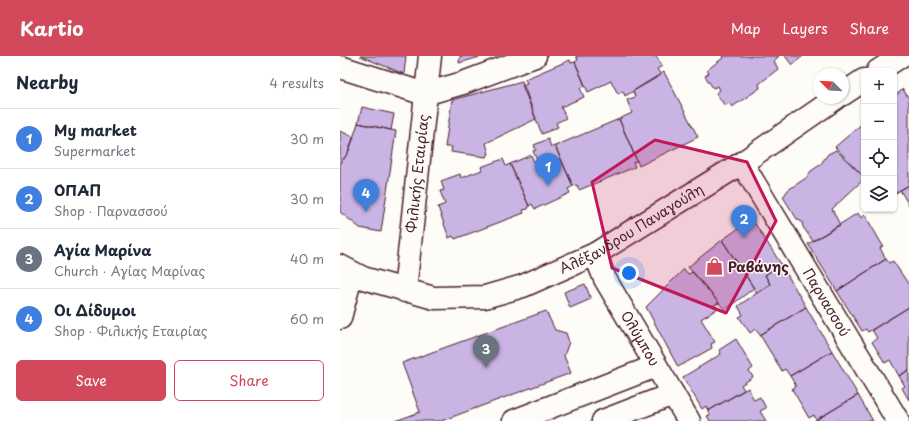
<!DOCTYPE html>
<html lang="en">
<head>
<meta charset="utf-8">
<style>
  :root { --surface:#fff; --page:#f2f2f3; --text:#1f2937; --muted:#747a83; --line:#e0e1e3; --accent:#d1495b }
  body { margin:0; font-family:"Playpen Sans",sans-serif; background:var(--page); color:var(--text) }
  .controls { position:absolute; right:12px; top:12px; display:grid; overflow:hidden; border-radius:6px; box-shadow:0 1px 3px #0004 }
  .controls button { width:36px; height:36px; display:grid; place-items:center; padding:0; border:0; border-bottom:1px solid var(--line); background:var(--surface); color:var(--text); font:20px sans-serif }
  .compass { position:absolute; left:473px; top:12px; width:36px; height:36px; border-radius:50%; background:var(--surface); box-shadow:0 1px 3px #0004; rotate:294deg }
  .you { position:absolute; left:289px; top:217px; width:14px; height:14px; margin:-10px; border:3px solid #fff; border-radius:50%; background:#1a73e8; box-shadow:0 0 0 6px #1a73e833 }
  .badge { display:grid; place-items:center; width:26px; height:26px; border-radius:50%; background:var(--accent); color:#fff; font-size:13px; font-weight:700 }
  .pin { position:absolute; translate:-50% -33px; filter:drop-shadow(0 1px 2px #0008) }
  .pin::after { content:''; position:absolute; top:21px; width:14px; height:12px; background:inherit; clip-path:polygon(0 0,100% 0,50% 100%) }
  .list { margin:0; padding:0; list-style:none }
  h2 { display:flex; justify-content:space-between; align-items:center; height:52px; margin:0; padding:0 16px; font-size:17px }
  h2 small { font-size:13px; font-weight:400; color:var(--muted) }
  .list li { display:grid; grid-template-columns:26px 1fr auto; gap:12px; align-items:center; box-sizing:border-box; height:60px; padding:0 16px; border-top:1px solid var(--line) }
  .list b { display:block; font-size:15px; white-space:nowrap }
  .list p { margin:0; font-size:13px; white-space:nowrap; color:var(--muted) }
  .list em { font-size:13px; font-style:normal; color:var(--muted) }
  .actions { display:flex; gap:8px; padding:12px 16px }
  .actions a { flex:1; padding:9px 0; border:1px solid var(--accent); border-radius:6px; text-align:center; font-size:14px; color:var(--accent) }
  .actions .main { background:var(--accent); color:#fff }
  .icon { flex:none; width:22px; height:22px; fill:none; stroke:currentColor; stroke-width:2; stroke-linecap:round; stroke-linejoin:round }
  .map { position:relative; flex:none; width:569px; height:365px; overflow:hidden }
  header { display:flex; align-items:center; gap:24px; box-sizing:border-box; height:56px; padding:0 20px; background:var(--accent); color:#fff }
  header strong { font-size:19px }
  nav { display:flex; gap:22px; margin-inline-start:auto; font-size:14px }
  main { display:flex }
  aside { flex:1; background:var(--surface) }
  .map>svg:first-child { display:block }
  .building { fill:#cab4e4; stroke:#4a1f2b }
  .lines { fill:none; stroke-linecap:round; stroke-linejoin:round }
  .pedestrian-casing { stroke:#4a1f2b; stroke-width:25 }
  .minor-casing { stroke:#4a1f2b; stroke-width:25 }
  .tertiary-casing { stroke:#4a1f2b; stroke-width:25 }
  .pedestrian { stroke:#fdfcf7; stroke-width:22 }
  .minor { stroke:#fdfcf7; stroke-width:22 }
  .tertiary { stroke:#fdfcf7; stroke-width:22 }
  .marked { fill:#c2185b; fill-opacity:0.2; stroke:#c2185b; stroke-width:3; stroke-linejoin:round }
  .labels { text-anchor:middle; stroke-width:3; stroke-linejoin:round; paint-order:stroke }
  .street-label { font-size:14px; fill:#4a1f2b; stroke:#fdfcf7 }
  .poi-label { font-size:14px; font-weight:bold; fill:#4a1f2b; stroke:#fdfcf7; text-anchor:start }
</style>
</head>
<body>
<header>
<strong>Kartio</strong>
<nav><a>Map</a><a>Layers</a><a>Share</a></nav>
</header>
<main>
<aside>
<h2>Nearby<small>4 results</small></h2>
<ul class="list">
<li><span class="badge" style="background:#3f7fe0">1</span><div><b>My market</b><p>Supermarket</p></div><em>30 m</em></li>
<li><span class="badge" style="background:#3f7fe0">2</span><div><b>ΟΠΑΠ</b><p>Shop · Παρνασσού</p></div><em>30 m</em></li>
<li><span class="badge" style="background:#6b7280">3</span><div><b>Αγία Μαρίνα</b><p>Church · Αγίας Μαρίνας</p></div><em>40 m</em></li>
<li><span class="badge" style="background:#3f7fe0">4</span><div><b>Οι Δίδυμοι</b><p>Shop · Φιλικής Εταιρίας</p></div><em>60 m</em></li>
</ul>
<div class="actions"><a class="main">Save</a><a>Share</a></div>
</aside>
<div class="map">
<svg width="569" height="365" viewBox="0 0 569 365">
  <rect width="100%" height="100%" fill="#fdfcf7"/>
  <filter id="ink" filterUnits="userSpaceOnUse"><feTurbulence type="fractalNoise" baseFrequency=".025" numOctaves="2"/><feDisplacementMap in="SourceGraphic" scale="8" xChannelSelector="R" yChannelSelector="G"/><feConvolveMatrix kernelMatrix="1 2 1 2 8 2 1 2 1" color-interpolation-filters="sRGB"/></filter>
  <g filter="url(#ink)">
    <path class="building" d="M20,0H66L64,18Z
      M120,0H143L119,7Z
      M236,0H316L322,10L317,13L321,19L285,40L283,35L278,38L271,25L248,36L235,6L238,4Z
      M382,0H439L434,5L438,13L419,28L420,32L392,51L389,47L385,50L376,37L380,34L378,30L373,32L365,20L369,17L367,14L383,2Z
      M445,0H463L452,9Z
      M230,4L231,7L235,6L245,30L240,32L244,41L221,51L226,62L216,67L218,71L202,78L182,29L187,27L185,23Z
      M324,16L358,81L299,110L279,63L292,57L287,44L295,41L293,35Z
      M182,25L196,63L146,87L149,98L146,101L111,96L112,91H105L112,44Z
      M563,33L569,43V129L554,138V41Z
      M22,51L54,58L51,74L18,67Z
      M279,63L297,105L293,106L295,111L239,134L237,129L233,130L215,90Z
      M524,66V121L495,91Z
      M18,67L56,75L41,176L20,172L0,156V108L8,97Z
      M0,75L14,81L8,97L0,108Z
      M208,83L211,91L215,90L233,130L228,133L230,137L195,153L192,148L189,150L170,108L191,99L194,106L197,104L193,95L196,94L194,89Z
      M496,94L524,121V123L492,153L500,169L473,185L463,171L462,166L457,163L443,141L448,134L466,122L471,115L480,109L488,98Z
      M163,103L166,110L170,108L189,150L188,153L183,154L184,157L115,183L113,180L109,182L98,151L105,148L100,135L104,134L101,125L120,118L121,122L142,114L141,111Z
      M569,129V149L560,134Z
      M518,157L521,162L525,159L543,190L540,192L546,203L497,235L468,188Z
      M412,163L441,208L425,219L430,228L417,237L382,184Z
      M382,184L414,232L385,254L348,211Z
      M546,203L549,207L553,205L569,229V251L528,276L526,273L522,275L497,235Z
      M441,208L466,251L420,279L415,273L410,277L399,261L403,259L398,250L430,228L425,219Z
      M344,213L348,218L353,216L379,247L374,249L377,253L361,263L375,286L371,288L372,292L338,311L306,251Z
      M245,228L251,243L230,252L224,236Z
      M466,251L492,295L450,320L445,313L442,315L420,279Z
      M569,251V314L559,320L550,304L545,307L532,286L537,282L532,274Z
      M206,255L215,274L226,277L229,286L224,300L231,317L101,365H55L80,356L62,307Z
      M396,283L413,312L409,315L413,321L401,329L404,334L368,355L366,350L362,353L343,321L381,298L379,294Z
      M492,295L518,339L476,364L474,359L469,362L452,333L456,330L450,320Z
      M569,314V344L562,332L565,330L559,320Z
      M408,332L414,344L420,341L426,352L420,355L426,365H370L367,360L370,359L368,355Z
      M518,339L533,365H475L476,364Z"/>
    <g class="lines">
      <defs>
        <path id="pedestrian" d="M0,262L12,217"/>
        <g id="minor">
          <path d="M0,11L85,38L123,27L195,0"/>
          <path id="s1" d="M402,107L558,365"/>
          <path id="s2" d="M255,198L265,223L349,365"/>
          <path id="s3" d="M65,235L90,0"/>
          <path d="M174,365L316,310"/>
          <path d="M263,365L333,338"/>
        </g>
        <g id="tertiary">
          <path d="M538,15L561,0"/>
          <path d="M503,38L524,24"/>
          <path id="s4" d="M0,210L23,222L94,242L145,241L183,230L255,198L402,107L496,42"/>
        </g>
      </defs>
      <use href="#pedestrian" class="pedestrian-casing"/>
      <use href="#minor" class="minor-casing"/>
      <use href="#tertiary" class="tertiary-casing"/>
      <use href="#pedestrian" class="pedestrian"/>
      <use href="#minor" class="minor"/>
      <use href="#tertiary" class="tertiary"/>
    </g>
  </g>
  <path class="marked" d="M315,84L407,106L436,165L386,257L272,212L252,126Z"/>
  <defs>
    <symbol id="shop-bare" viewBox="-9 -9 18 18"><path d="M-5-2.5h2.3a2.7 3.5 0 0 1 5.4 0H5L5.5 6h-11ZM-1.5-2.5h3a1.5 2.3 0 0 0-3 0Z" fill="#d1495b" stroke="#fdfcf7" stroke-width="2.5" paint-order="stroke"/></symbol>
  </defs>
  <g fill-rule="evenodd">
    <use href="#shop-bare" x="362" y="198" width="25" height="25"/>
  </g>
  <g class="labels">
    <g class="street-label">
      <text dy="5" stroke="none"><textPath href="#s3" startOffset="118">Φιλικής Εταιρίας</textPath></text>
      <text dy="5" stroke="none"><textPath href="#s4" startOffset="313">Αλέξανδρου Παναγούλη</textPath></text>
      <text dy="5" stroke="none"><textPath href="#s1" startOffset="163">Παρνασσού</textPath></text>
      <text dy="5" stroke="none"><textPath href="#s2" startOffset="96">Ολύμπου</textPath></text>
    </g>
    <g class="poi-label">
      <text x="388" y="216">Ραβάνης</text>
    </g>
  </g>
</svg>
<div class="controls">
<button>+</button>
<button>−</button>
<button><svg class="icon" aria-label="locate" viewBox="0 0 24 24"><circle cx="12" cy="12" r="6"/><path d="M12 2v4M12 18v4M2 12h4M18 12h4"/></svg></button>
<button><svg class="icon" aria-label="layers" viewBox="0 0 24 24"><path d="M12 4l9 5-9 5-9-5zM3 14l9 5 9-5"/></svg></button>
</div>
<svg class="compass" viewBox="-18 -18 36 36"><path d="M0-13l5 13h-10z" fill="#e53935"/><path d="M0 13l5-13h-10z" fill="#747a83"/></svg>
<div class="you"></div>
<div class="pin badge" style="left:208px;top:130px;background:#3f7fe0">1</div>
<div class="pin badge" style="left:404px;top:182px;background:#3f7fe0">2</div>
<div class="pin badge" style="left:146px;top:312px;background:#6b7280">3</div>
<div class="pin badge" style="left:26px;top:156px;background:#3f7fe0">4</div>
</div>
</main>
</body>
</html>
